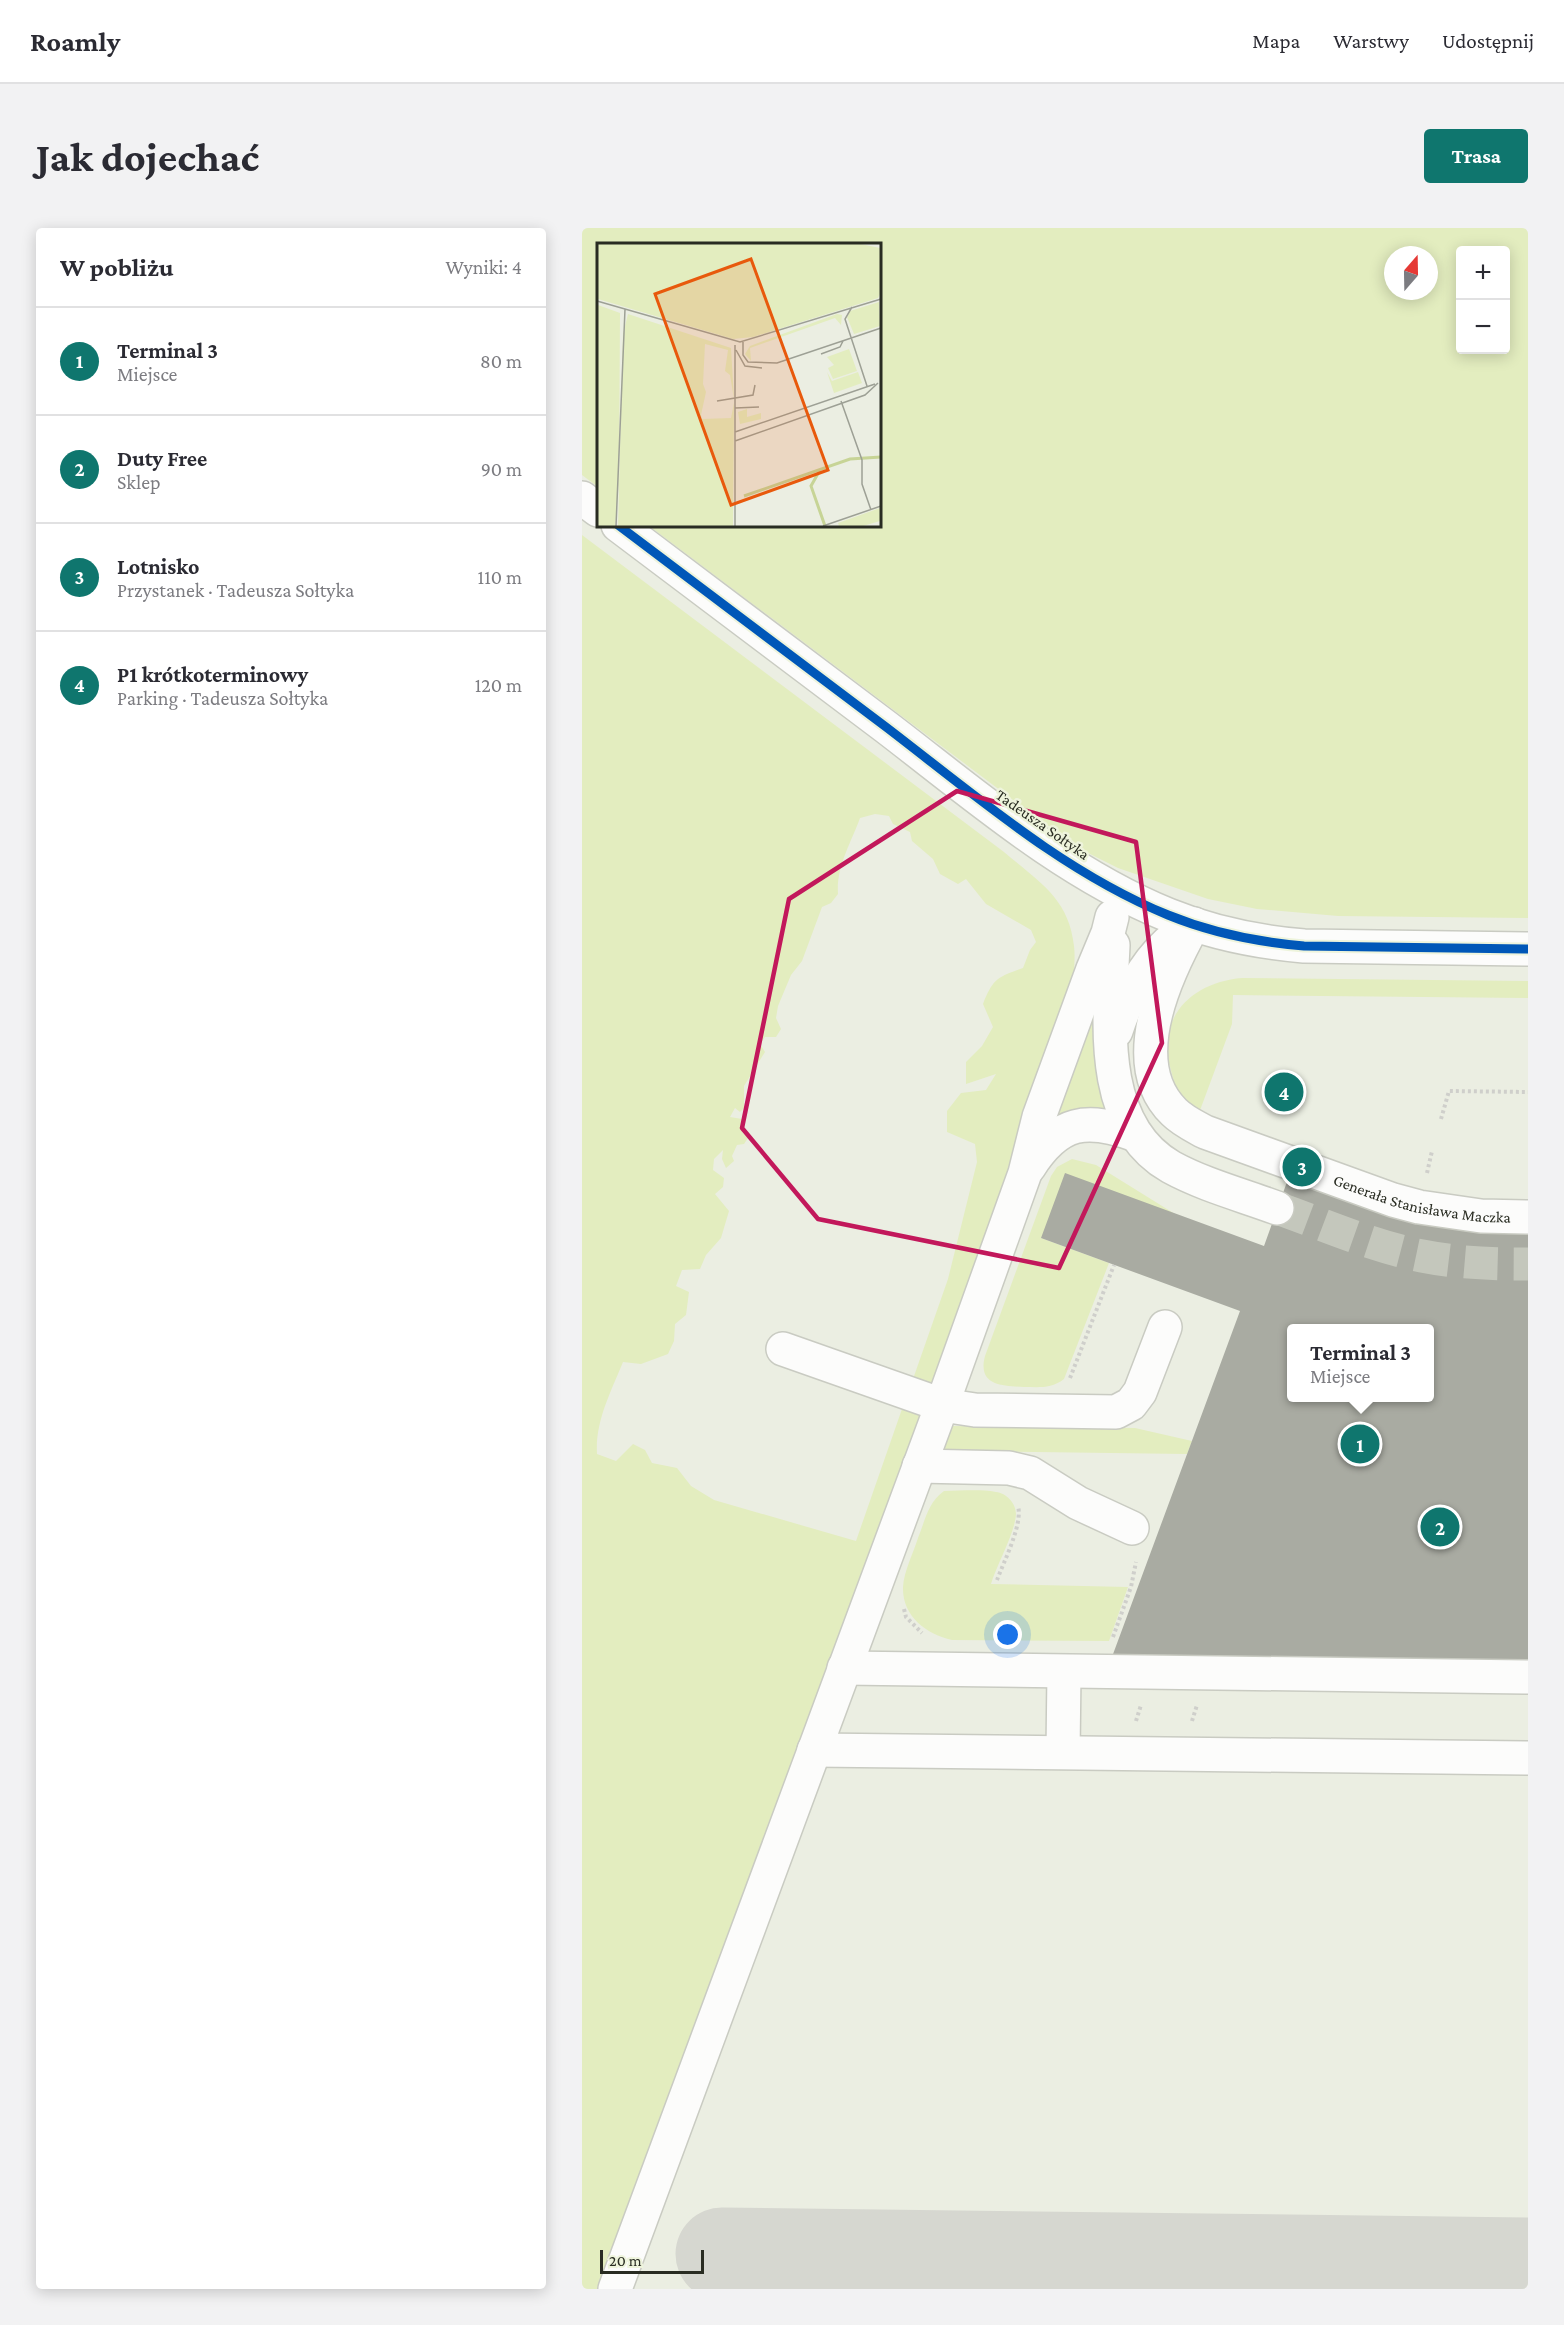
<!DOCTYPE html>
<html lang="pl">
<head>
<meta charset="utf-8">
<style>
  :root { --surface:#fff; --page:#f2f2f3; --text:#2b2b33; --muted:#7c7c81; --line:#e1e1e2; --accent:#0f766e }
  body { margin:0; font-family:"Crimson Pro",serif; background:var(--page); color:var(--text) }
  .controls { position:absolute; right:18px; top:18px; display:grid; overflow:hidden; border-radius:6px; box-shadow:0 3px 15px #0003 }
  .controls button { width:54px; height:54px; display:grid; place-items:center; padding:0; border:0; border-bottom:2px solid var(--line); background:var(--surface); color:var(--text); font:30px sans-serif }
  .compass { position:absolute; left:802px; top:18px; width:54px; height:54px; border-radius:50%; background:var(--surface); box-shadow:0 3px 15px #0003; rotate:20deg }
  .scale { position:absolute; left:18px; bottom:15px; width:104px; box-sizing:border-box; padding-left:6px; border:3px solid #292c22; border-top:0; font-size:16px; line-height:21px; white-space:nowrap; color:#292c22; -webkit-text-stroke:4px #eef4dc; paint-order:stroke }
  .you { position:absolute; left:426px; top:1407px; width:21px; height:21px; margin:-15px; border:4px solid #fff; border-radius:50%; background:#1a73e8; box-shadow:0 0 0 9px #1a73e833 }
  .badge { display:grid; place-items:center; width:39px; height:39px; border-radius:50%; background:var(--accent); color:#fff; font-size:20px; font-weight:700 }
  .pin { position:absolute; translate:-50% -50%; border:3px solid #fff; box-shadow:0 2px 6px #0006 }
  .popup { position:absolute; left:705px; top:1096px; width:147px; height:78px; box-sizing:border-box; display:grid; place-content:center; border-radius:6px; background:var(--surface); filter:drop-shadow(0 2px 4px #0005); font-size:20px; white-space:nowrap; color:var(--muted) }
  .popup b { font-size:22px; color:var(--text) }
  .popup::after { content:''; position:absolute; left:50%; top:100%; margin-left:-12px; border:12px solid transparent; border-top-color:var(--surface) }
  .list { margin:0; padding:0; list-style:none }
  h2 { display:flex; justify-content:space-between; align-items:center; height:78px; margin:0; padding:0 24px; font-size:26px }
  h2 small { font-size:20px; font-weight:400; color:var(--muted) }
  .list li { display:grid; grid-template-columns:39px 1fr auto; gap:18px; align-items:center; box-sizing:border-box; height:108px; padding:0 24px; border-top:2px solid var(--line) }
  .list b { display:block; font-size:22px; white-space:nowrap }
  .list p { margin:0; font-size:20px; white-space:nowrap; color:var(--muted) }
  .list em { font-size:20px; font-style:normal; color:var(--muted) }
  .map { position:relative; flex:none; width:946px; height:2061px; overflow:hidden; border-radius:6px }
  header { display:flex; align-items:center; gap:36px; box-sizing:border-box; height:84px; padding:0 30px; background:var(--surface); border-bottom:2px solid var(--line) }
  header strong { font-size:28px }
  nav { display:flex; gap:33px; margin-inline-start:auto; font-size:21px }
  .intro { display:flex; align-items:center; justify-content:space-between; box-sizing:border-box; height:144px; padding:0 36px }
  h1 { margin:0; font-size:42px }
  .button { padding:15px 27px; border-radius:6px; background:var(--accent); color:#fff; font-size:21px; font-weight:700 }
  main { display:flex; gap:36px; padding:0 36px }
  aside { flex:1; background:var(--surface); border-radius:6px; box-shadow:0 3px 15px #0003 }
  .map>svg:first-child { display:block }
  .green { fill:#e3edbf; fill-rule:evenodd }
  .lines { fill:none; stroke-linecap:round; stroke-linejoin:round }
  .taxiway { stroke:#d6d7d0; stroke-width:93 }
  .building { fill:#a9aba2; fill-rule:evenodd }
  .minor-tunnel { stroke:#c4c7bc; stroke-width:33; stroke-dasharray:33 16; stroke-linecap:butt }
  .minor-casing { stroke:#c9cbc2; stroke-width:36 }
  .path { stroke:#cfcfcb; stroke-width:4; stroke-dasharray:3 3; stroke-linecap:butt }
  .minor { stroke:#fcfcfb; stroke-width:33 }
  .cycleway-casing { stroke:#eef4dc; stroke-width:13 }
  .cycleway { stroke:#0057b8; stroke-width:9 }
  .marked { fill:none; stroke:#c2185b; stroke-width:4.5; stroke-linejoin:round }
  .labels { text-anchor:middle; stroke-width:5; stroke-linejoin:round; paint-order:stroke }
  .street-label { font-size:16px; fill:#292c22; stroke:#eef4dc }
  .inset-river { fill:none; stroke:#c7d496; stroke-width:3 }
  .inset-road { fill:none; stroke:#9da095; stroke-width:1.5 }
  .view { fill:#e8590c; fill-opacity:0.15; stroke:#e8590c; stroke-width:3 }
  .inset-edge { fill:none; stroke:#292c22; stroke-width:3 }
</style>
</head>
<body>
<header>
<strong>Roamly</strong>
<nav><a>Mapa</a><a>Warstwy</a><a>Udostępnij</a></nav>
</header>
<div class="intro"><h1>Jak dojechać</h1><a class="button">Trasa</a></div>
<main>
<aside>
<h2>W pobliżu<small>Wyniki: 4</small></h2>
<ul class="list">
<li><span class="badge">1</span><div><b>Terminal 3</b><p>Miejsce</p></div><em>80 m</em></li>
<li><span class="badge">2</span><div><b>Duty Free</b><p>Sklep</p></div><em>90 m</em></li>
<li><span class="badge">3</span><div><b>Lotnisko</b><p>Przystanek · Tadeusza Sołtyka</p></div><em>110 m</em></li>
<li><span class="badge">4</span><div><b>P1 krótkoterminowy</b><p>Parking · Tadeusza Sołtyka</p></div><em>120 m</em></li>
</ul>
</aside>
<div class="map">
<svg width="946" height="2061" viewBox="0 0 946 2061">
  <rect width="100%" height="100%" fill="#ebeee2"/>
  <path class="green" d="M0,0H946V690L756,688L675,681L626,671L536,640L504,624L451,587L66,297H297V16H16V259L0,247ZM879,22H924V122H879ZM811,27H847V63H811Z
    M0,307L422,624C456,653 487,670 492,718C494,734 490,750 493,765L350,1157L331,1151L366,1051L395,934L393,916L365,904V883L379,865L404,862L414,846L384,856V834L400,818L411,799L401,776C411,751 415,749 441,740L448,722L454,714L449,702L404,676L384,651L376,656L358,646L351,631L330,613L328,604L311,596L307,588L293,586L278,590C269,615 254,639 256,666L249,675L240,679L220,733L209,747L196,778L194,790L199,801L194,809H183L178,816L183,824L162,858V880L158,884L153,880L148,889L160,891V904L166,910L162,916L155,917L150,928L152,933L144,940L140,931L141,922L132,931L131,942L142,950L141,959L133,966L147,983L139,1010L124,1027L118,1041L100,1042L94,1058L107,1064L104,1087L93,1096L92,1113L86,1126L59,1136L41,1134C29,1164 13,1193 15,1226L34,1233L51,1216L63,1222L70,1235L95,1240L109,1258L132,1272L274,1313L320,1181L339,1188L15,2061H0Z
    M660,750L946,753V770L651,767L650,796L617,885C612,880 604,875 600,870C593,860 590,846 587,835C577,785 613,754 660,750Z
    M512,765L514,838L523,880L467,893Z
    M490,931L514,937L593,986L459,1010L527,1035L482,1151C469,1161 457,1159 442,1159C421,1158 395,1158 403,1128L469,948L475,939Z
    M371,1198L553,1200L610,1213L605,1226L364,1223L361,1220Z
    M362,1263C379,1263 397,1261 414,1264C424,1265 434,1275 434,1286C433,1305 415,1336 409,1356L546,1359L527,1413L370,1412C344,1406 320,1388 321,1359C322,1343 331,1326 336,1310C343,1293 346,1274 362,1263Z"/>
  <g class="lines">
    <path class="taxiway" d="M140,2026L946,2036"/>
  </g>
  <path class="building" d="M483,945L682,1018L706,951L833,995L886,1003L946,1005V1442L527,1437L658,1083L459,1010ZM709,1100H847V1170H709Z"/>
  <g class="lines">
    <path class="minor-tunnel" d="M695,980C743,997 790,1018 840,1028C875,1035 911,1036 946,1036"/>
    <defs>
      <g id="minor">
        <path d="M0,270L16,282"/>
        <path d="M36,297C125,364 214,432 304,499C393,567 481,644 586,687C630,705 675,714 722,718L946,721"/>
        <path id="s1" d="M612,696C584,746 542,835 592,884C601,893 612,898 623,904L811,972L837,979L899,988L946,989"/>
        <path d="M531,717C528,789 514,896 589,939C622,957 660,967 695,980"/>
        <path d="M534,803C546,766 564,731 595,707"/>
        <path d="M447,939C477,892 505,889 554,907"/>
        <path d="M201,1121L360,1177L393,1182L534,1184L549,1176L558,1164L583,1099"/>
        <path d="M337,1238L427,1240L448,1245L496,1275L550,1300"/>
        <path d="M262,1440L946,1449"/>
        <path d="M232,1522L946,1530"/>
        <path d="M481,1524L482,1444"/>
        <path d="M33,2061L360,1177L443,945L457,889L511,741L526,705L530,689"/>
      </g>
    </defs>
    <use href="#minor" class="minor-casing"/>
    <path class="path" d="M859,891L867,863L946,864
      M845,945L850,923
      M488,1150L532,1037
      M415,1352C422,1333 441,1296 436,1278
      M322,1381L324,1389L340,1405
      M531,1409L549,1359L554,1334
      M554,1493L559,1477
      M610,1493L615,1477"/>
    <use href="#minor" class="minor"/>
    <defs>
      <path id="cycleway" d="M36,297C125,364 214,432 304,499C393,567 481,644 586,687C630,705 675,714 722,718L946,721"/>
    </defs>
    <use href="#cycleway" class="cycleway-casing"/>
    <use href="#cycleway" class="cycleway"/>
  </g>
  <path class="marked" d="M375,563L554,614L580,815L477,1040L236,991L160,900L207,671Z"/>
  <g class="labels">
    <g class="street-label">
      <text transform="translate(461 596) rotate(35)" y="6">Tadeusza Sołtyka</text>
      <text dy="6" stroke="none"><textPath href="#s1" startOffset="468">Generała Stanisława Maczka</textPath></text>
    </g>
  </g>
  <g transform="translate(15 15)">
    <rect width="284" height="284" fill="#ebeee2"/>
    <path d="M0,0H259L283,5V51L281,55L156,94L136,96L1,56ZM282,59L283,83L257,91L250,74L253,68ZM1,62L23,70L22,240L18,283H0ZM31,71L134,105L137,156L133,132L128,128L131,107L108,101L106,141L109,149L104,172L105,176L134,175L137,160L136,283H21L26,91ZM240,71L245,72L244,82L238,75L153,105L154,118L148,111L153,103ZM252,106L260,128L236,136L231,125L237,122L230,114ZM230,129L235,138L261,129L265,140L237,150ZM150,166V174L164,170V176L143,181L141,169ZM283,265V278L266,283H242L241,280Z" fill="#e3edbf"/>
    <path class="inset-river" d="M223,227L214,243L228,283M147,253L253,216L284,214"/>
    <path class="inset-road" d="M0,58L143,99L284,56M255,64L248,76L270,143M146,99V112L151,119L180,120L284,85M138,102V283M139,107L148,123L165,125M224,111L243,104L246,98M120,158L156,152L158,142M244,158L265,217V241L274,267M138,165L162,164M138,189L278,141M138,198L268,152L281,140M19,283L28,66M226,283L284,263"/>
    <path class="view" d="M154,16L231,227L134,262L58,51Z"/>
    <rect width="284" height="284" class="inset-edge"/>
  </g>
</svg>
<div class="controls">
<button>+</button>
<button>−</button>
</div>
<svg class="compass" viewBox="-18 -18 36 36"><path d="M0-13l5 13h-10z" fill="#e53935"/><path d="M0 13l5-13h-10z" fill="#7c7c81"/></svg>
<div class="scale">20 m</div>
<div class="you"></div>
<div class="pin badge" style="left:778px;top:1216px">1</div>
<div class="popup"><b>Terminal 3</b>Miejsce</div>
<div class="pin badge" style="left:858px;top:1299px">2</div>
<div class="pin badge" style="left:720px;top:939px">3</div>
<div class="pin badge" style="left:702px;top:864px">4</div>
</div>
</main>
</body>
</html>
